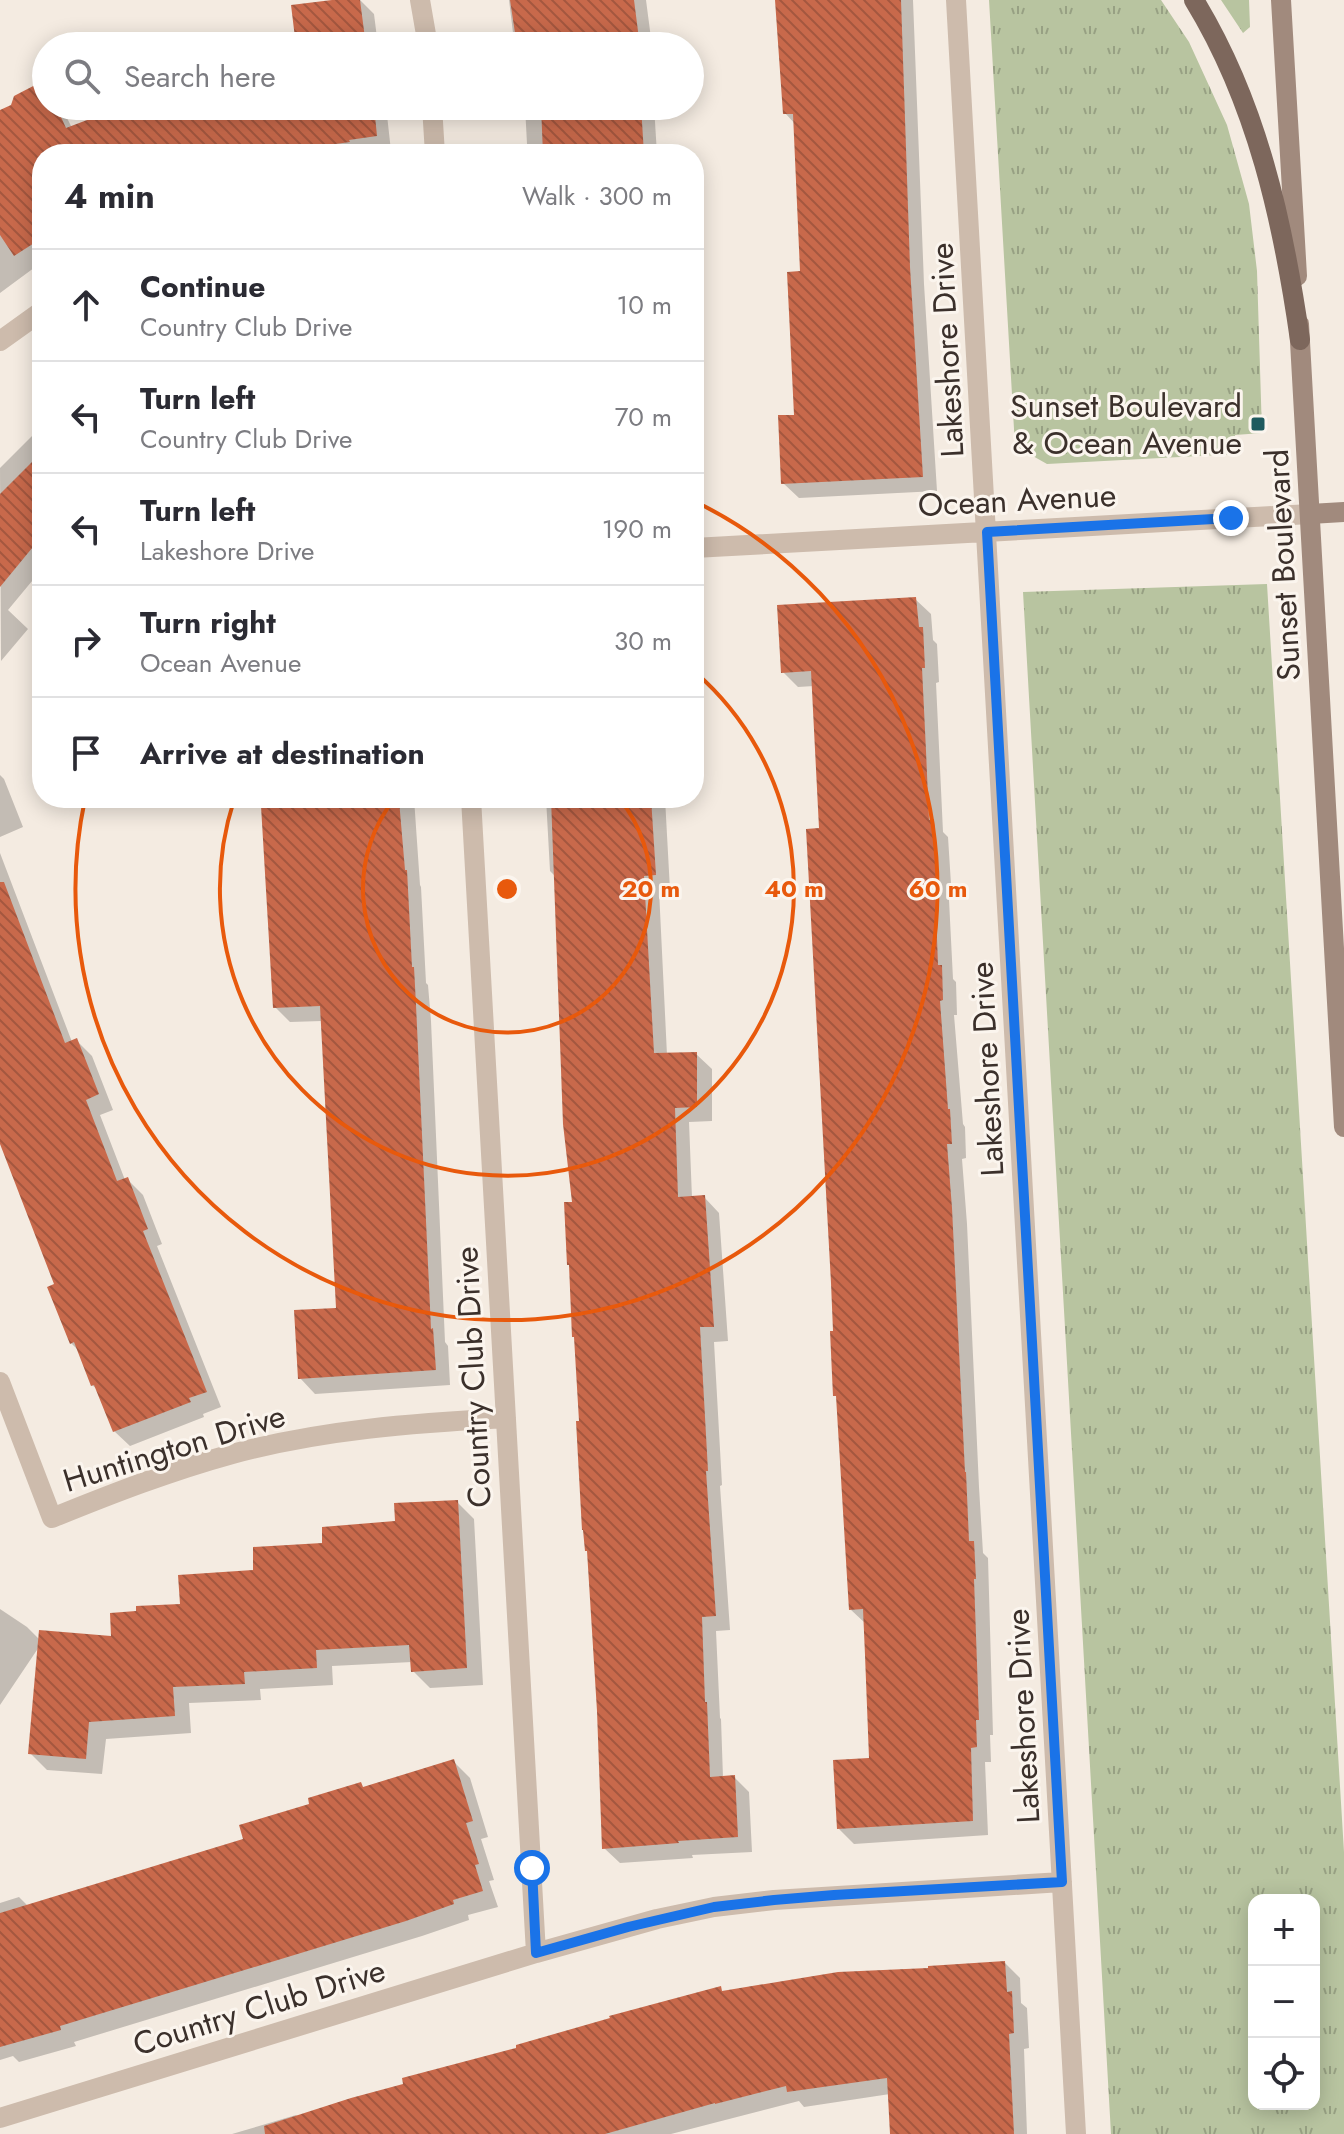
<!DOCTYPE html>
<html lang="en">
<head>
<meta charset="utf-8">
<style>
  :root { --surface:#fff; --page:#f2f2f3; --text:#2b2b33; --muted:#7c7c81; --line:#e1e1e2 }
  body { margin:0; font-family:Jost,sans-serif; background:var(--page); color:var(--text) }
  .controls { position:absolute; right:24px; bottom:24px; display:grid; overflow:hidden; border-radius:16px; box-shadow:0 4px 20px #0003 }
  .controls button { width:72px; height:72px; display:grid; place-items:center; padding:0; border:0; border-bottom:2px solid var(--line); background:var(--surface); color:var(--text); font:40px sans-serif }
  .stop { position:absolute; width:24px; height:24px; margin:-18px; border:6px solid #1a73e8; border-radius:50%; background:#fff }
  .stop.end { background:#1a73e8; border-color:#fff; box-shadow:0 2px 8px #0008 }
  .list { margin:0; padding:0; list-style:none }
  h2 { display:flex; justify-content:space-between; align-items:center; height:104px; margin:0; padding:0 32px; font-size:34px }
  h2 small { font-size:26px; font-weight:400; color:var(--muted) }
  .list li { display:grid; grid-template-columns:52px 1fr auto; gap:24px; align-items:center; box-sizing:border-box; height:112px; padding:0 32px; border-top:2px solid var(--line) }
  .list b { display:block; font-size:30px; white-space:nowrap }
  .list p { margin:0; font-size:26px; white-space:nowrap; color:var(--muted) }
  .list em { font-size:26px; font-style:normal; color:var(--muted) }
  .icon { flex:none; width:44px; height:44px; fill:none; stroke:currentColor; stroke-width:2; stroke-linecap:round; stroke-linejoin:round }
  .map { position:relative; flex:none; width:1344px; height:2134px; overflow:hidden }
  .search { position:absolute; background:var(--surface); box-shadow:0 4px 20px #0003; left:32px; top:32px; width:672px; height:88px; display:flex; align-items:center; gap:20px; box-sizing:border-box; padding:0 28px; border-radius:44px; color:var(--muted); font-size:30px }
  .panel { position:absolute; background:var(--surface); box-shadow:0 4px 20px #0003; left:32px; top:144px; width:672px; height:664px; border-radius:32px }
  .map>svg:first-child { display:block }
  .park { fill:url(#park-tufts); fill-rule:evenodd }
  .shadow { fill:#0003 }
  .building { fill:url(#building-back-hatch) }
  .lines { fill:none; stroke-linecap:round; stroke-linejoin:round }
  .street { stroke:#cdbbac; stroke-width:20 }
  .secondary { stroke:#a18a7d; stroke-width:20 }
  .primary { stroke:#7d675c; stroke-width:20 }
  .route { stroke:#1a73e8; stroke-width:10 }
  .ring { fill:none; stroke:#e8590c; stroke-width:4 }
  .poi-dot { fill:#1f5a5e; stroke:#fbf5ee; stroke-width:3 }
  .labels { text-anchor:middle; stroke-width:6; stroke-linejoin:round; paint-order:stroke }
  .street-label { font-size:32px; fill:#3b302b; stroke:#fbf5ee }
  .poi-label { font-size:32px; fill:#3b302b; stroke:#fbf5ee; text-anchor:end }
  .centre { fill:#e8590c; stroke:#fbf5ee; stroke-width:4 }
  .ring-label { font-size:24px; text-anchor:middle; font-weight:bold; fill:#e8590c; stroke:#fbf5ee; stroke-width:6; stroke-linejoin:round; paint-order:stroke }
</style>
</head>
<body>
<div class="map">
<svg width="1344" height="2134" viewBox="0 0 1344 2134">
  <defs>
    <pattern id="park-tufts" width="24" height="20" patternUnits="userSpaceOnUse" patternTransform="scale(2)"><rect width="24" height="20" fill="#b8c4a0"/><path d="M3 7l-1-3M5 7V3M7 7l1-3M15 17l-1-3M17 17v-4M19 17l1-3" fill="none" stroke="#97a083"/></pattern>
    <pattern id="building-back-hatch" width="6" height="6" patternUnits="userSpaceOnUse" patternTransform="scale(2)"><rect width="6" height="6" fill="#c8694b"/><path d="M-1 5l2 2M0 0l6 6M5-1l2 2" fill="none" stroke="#a4573f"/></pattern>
  </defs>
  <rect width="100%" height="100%" fill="#f4ebe1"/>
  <path class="park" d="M989,0H1161L1189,42L1227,125L1249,204L1257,271L1262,433L1235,435L1237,454L1047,464L1015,446Z
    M1221,0H1249L1250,27L1243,33Z
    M1267,584L1344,1852V2134H1111L1023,592ZM1314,1900V2104H1254V1900Z"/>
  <path class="shadow" d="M347,0H360L374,14L378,46H298Z
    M509,0H646L652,46H519L518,38L513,33Z
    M777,0H913L924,284L937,491L799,498L783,483L796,417L802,273L796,125L785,113Z
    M33,89L46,92V106H61L72,128L129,106H386L391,151L367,154H42V262L0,293V113L12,106Z
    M525,106H654L657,154H525V144H527Z
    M42,426V569L8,610L28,629L1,661L0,468Z
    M915,599L931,614L933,640L937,644L939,682L936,683L943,832L948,837L952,900H949L953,979L956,982L957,1015H954L963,1124L965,1127L966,1158L962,1159L967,1224L979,1487L983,1553L988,1558L993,1735H990L991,1762H985L988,1835L854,1844L839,1829L871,1760L865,1623L850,1609L835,1332L821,830L814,686L798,687L783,672Z
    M0,775L4,779L23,827L0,837Z
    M263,798H414L420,885L421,887L426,983L428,985L431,1021L445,1342L448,1346L450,1385L315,1394L300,1378L338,1309L322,1021L290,1022L275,1007Z
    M546,798H665L670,890H659L667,1055L696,1054L712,1069V1121L689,1122L692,1198L704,1197L719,1213L728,1341L714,1342L722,1485L720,1486L730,1630L716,1631L720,1718L721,1719L723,1778L734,1777L749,1792L752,1852L692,1855L693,1858L620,1863L604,1848L599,1711L581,1423L574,1204L555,876L550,871Z
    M0,853L72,1042L77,1041L92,1056L113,1110L100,1115L125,1180L127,1179L143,1195L162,1244L157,1246L221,1407L203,1414L204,1417L130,1446L114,1431L98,1390L92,1385L80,1352L71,1343L57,1285L0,1139Z
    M457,1502L474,1519L483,1685L430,1688L413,1671L412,1662L332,1666L333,1685L260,1689L261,1700L189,1703L191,1733L106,1739L102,1774L47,1770L30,1753L39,1647L0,1705V1609L27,1627L40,1640L114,1638L255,1572L324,1545L397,1523Z
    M454,1762L470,1778L488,1837L481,1839L494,1880L489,1881L498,1907L468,1915L469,1920L422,1936L74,2042L76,2046L19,2062L13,2056L0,2060V1903L19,1897L29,1907L245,1840L365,1789Z
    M1005,1963L1020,1978L1021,2003L1027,2008L1029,2048L1024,2049L1027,2134H892L890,2094L804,2107L799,2101L671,2134H232L296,2115L298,2117L720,1989L724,1993Z"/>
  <path class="building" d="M332,0H360L366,46H296L291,5Z
    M510,0H634L639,39L637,40L638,46H517Z
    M775,0H901L910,267L923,477L781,484L778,415H794L787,272L800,271L793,114H783Z
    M39,83L46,95V106H56L66,128L124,106H374L377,136L349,140L350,142L307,148L308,154H42V238L14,256L0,235V110L11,105L14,96Z
    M541,106H641L644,154H543Z
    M42,452V536L0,587V494Z
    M916,597L919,627H923L925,668H922L926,751L929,820L934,819L938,885L935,886L938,965H942L943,1000L940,1001L948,1109H950L952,1144H947L952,1208L965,1472H966L969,1541H974L976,1579H974L979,1720H976L977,1747L971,1748L973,1821L837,1829L833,1760L869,1758L865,1655L863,1609L849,1610L836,1396H833L830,1331H833L831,1283L806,829L819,828L811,671L781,673L777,605Z
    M551,798H651L656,875L644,876L654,1053L697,1052V1107L675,1108L678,1197L705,1195L714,1327H700L708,1471H706L716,1616L702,1617L705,1702H707L710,1777L735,1775L738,1837L678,1841L679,1843L602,1849L597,1711L587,1551H585L583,1530H582L576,1421H579L574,1337H572L569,1265H567L564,1202H572L563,1124Z
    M399,800L405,870H407L412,967H414L416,1005L431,1329L433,1328L436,1370L298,1379L294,1310L336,1308L320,1006L273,1008L261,806Z
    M0,882H4L65,1043L77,1038L99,1094L86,1100L117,1181L128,1177L148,1229L143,1231L207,1392L189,1398L191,1402L113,1432L94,1385L91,1386L74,1342L70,1344L47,1287L54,1284L0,1144Z
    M458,1500L467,1668L411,1672L409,1645L316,1650L317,1668L244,1672L245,1684L173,1687L175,1716L89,1722L86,1759L28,1754L39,1630L111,1636L110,1613L136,1611V1606L180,1604L178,1575L253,1570V1547L322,1543V1527L395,1521L394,1503Z
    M454,1759L473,1821L466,1823L479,1864L475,1865L483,1891L453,1900L454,1904L406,1921L60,2026L61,2030L0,2047V1913L243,1839L239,1825L309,1804L308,1798L361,1782L363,1787Z
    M1005,1961L1007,1992L1012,1991L1014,2033L1009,2034L1014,2134H890L887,2078L787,2092L786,2086L715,2104V2103L605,2134H265L264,2126L351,2098L403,2084L402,2078L516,2048V2045L610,2018L609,2016L721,1986L722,1991L838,1972L928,1968V1966Z"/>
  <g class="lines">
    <path class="street" d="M420,0L428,46
      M956,0L1076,2134
      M432,106L435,154
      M0,341L42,311
      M694,548L1310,514
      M471,798L536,1953
      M0,1382L52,1518C111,1494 170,1471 232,1454C322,1430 413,1423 506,1418
      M0,2118L536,1953L657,1919L714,1907L774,1900L1062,1882"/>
    <path class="secondary" d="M1281,0L1297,276
      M1299,324L1344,1127
      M1310,514L1344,512"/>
    <path class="primary" d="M1194,0C1257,103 1283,221 1300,340"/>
  </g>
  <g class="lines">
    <path class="route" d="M532,1868L536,1953L628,1927L714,1907L774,1900L834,1895L1062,1882L987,532L1231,518"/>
  </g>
  <g class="ring">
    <path d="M619 798A144 144 0 1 1 395 798"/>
    <path d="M695 672A287 287 0 1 1 234 800"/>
    <path d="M696 502A431 431 0 1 1 85 799"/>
  </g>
  <rect class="poi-dot" x="1250" y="416" width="16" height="16" rx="4"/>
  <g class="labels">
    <g class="street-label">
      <text transform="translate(947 350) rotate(-93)" y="11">Lakeshore Drive</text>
      <text transform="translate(1017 500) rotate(-3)" y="11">Ocean Avenue</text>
      <text transform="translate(1283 565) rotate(-93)" y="11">Sunset Boulevard</text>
      <text transform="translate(987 1069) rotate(-93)" y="11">Lakeshore Drive</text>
      <text transform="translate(473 1377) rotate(-93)" y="11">Country Club Drive</text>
      <text transform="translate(174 1448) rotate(-17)" y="11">Huntington Drive</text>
      <text transform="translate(1023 1716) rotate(-93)" y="11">Lakeshore Drive</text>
      <text transform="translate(259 2007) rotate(-17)" y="11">Country Club Drive</text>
    </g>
    <g class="poi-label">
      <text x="1242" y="417">Sunset Boulevard<tspan x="1242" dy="37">&amp; Ocean Avenue</tspan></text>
    </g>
  </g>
  <circle cx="507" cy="889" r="12" class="centre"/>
  <g class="ring-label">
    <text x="651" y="897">20 m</text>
    <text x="794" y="897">40 m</text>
    <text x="938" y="897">60 m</text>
  </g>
</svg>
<div class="controls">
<button>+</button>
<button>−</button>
<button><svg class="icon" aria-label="locate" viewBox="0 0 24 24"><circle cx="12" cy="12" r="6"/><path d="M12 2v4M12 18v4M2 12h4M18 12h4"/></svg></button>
</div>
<div class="stop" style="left:532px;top:1868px"></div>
<div class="stop end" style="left:1231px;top:518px"></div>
<div class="search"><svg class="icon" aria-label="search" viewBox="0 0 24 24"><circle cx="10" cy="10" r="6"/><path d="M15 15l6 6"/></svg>Search here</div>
<section class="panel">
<h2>4 min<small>Walk · 300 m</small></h2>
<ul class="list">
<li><svg class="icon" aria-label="ahead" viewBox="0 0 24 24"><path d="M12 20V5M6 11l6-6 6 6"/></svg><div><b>Continue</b><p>Country Club Drive</p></div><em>10 m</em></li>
<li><svg class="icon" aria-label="left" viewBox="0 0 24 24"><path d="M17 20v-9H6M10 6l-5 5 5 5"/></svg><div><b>Turn left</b><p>Country Club Drive</p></div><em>70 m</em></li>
<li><svg class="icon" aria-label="left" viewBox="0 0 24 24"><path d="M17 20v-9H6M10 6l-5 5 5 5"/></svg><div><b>Turn left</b><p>Lakeshore Drive</p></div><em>190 m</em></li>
<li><svg class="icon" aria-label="right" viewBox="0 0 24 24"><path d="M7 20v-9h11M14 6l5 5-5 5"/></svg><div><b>Turn right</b><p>Ocean Avenue</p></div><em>30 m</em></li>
<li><svg class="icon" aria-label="arrive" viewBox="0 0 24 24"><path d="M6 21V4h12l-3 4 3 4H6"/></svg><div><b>Arrive at destination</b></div></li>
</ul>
</section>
</div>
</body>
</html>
